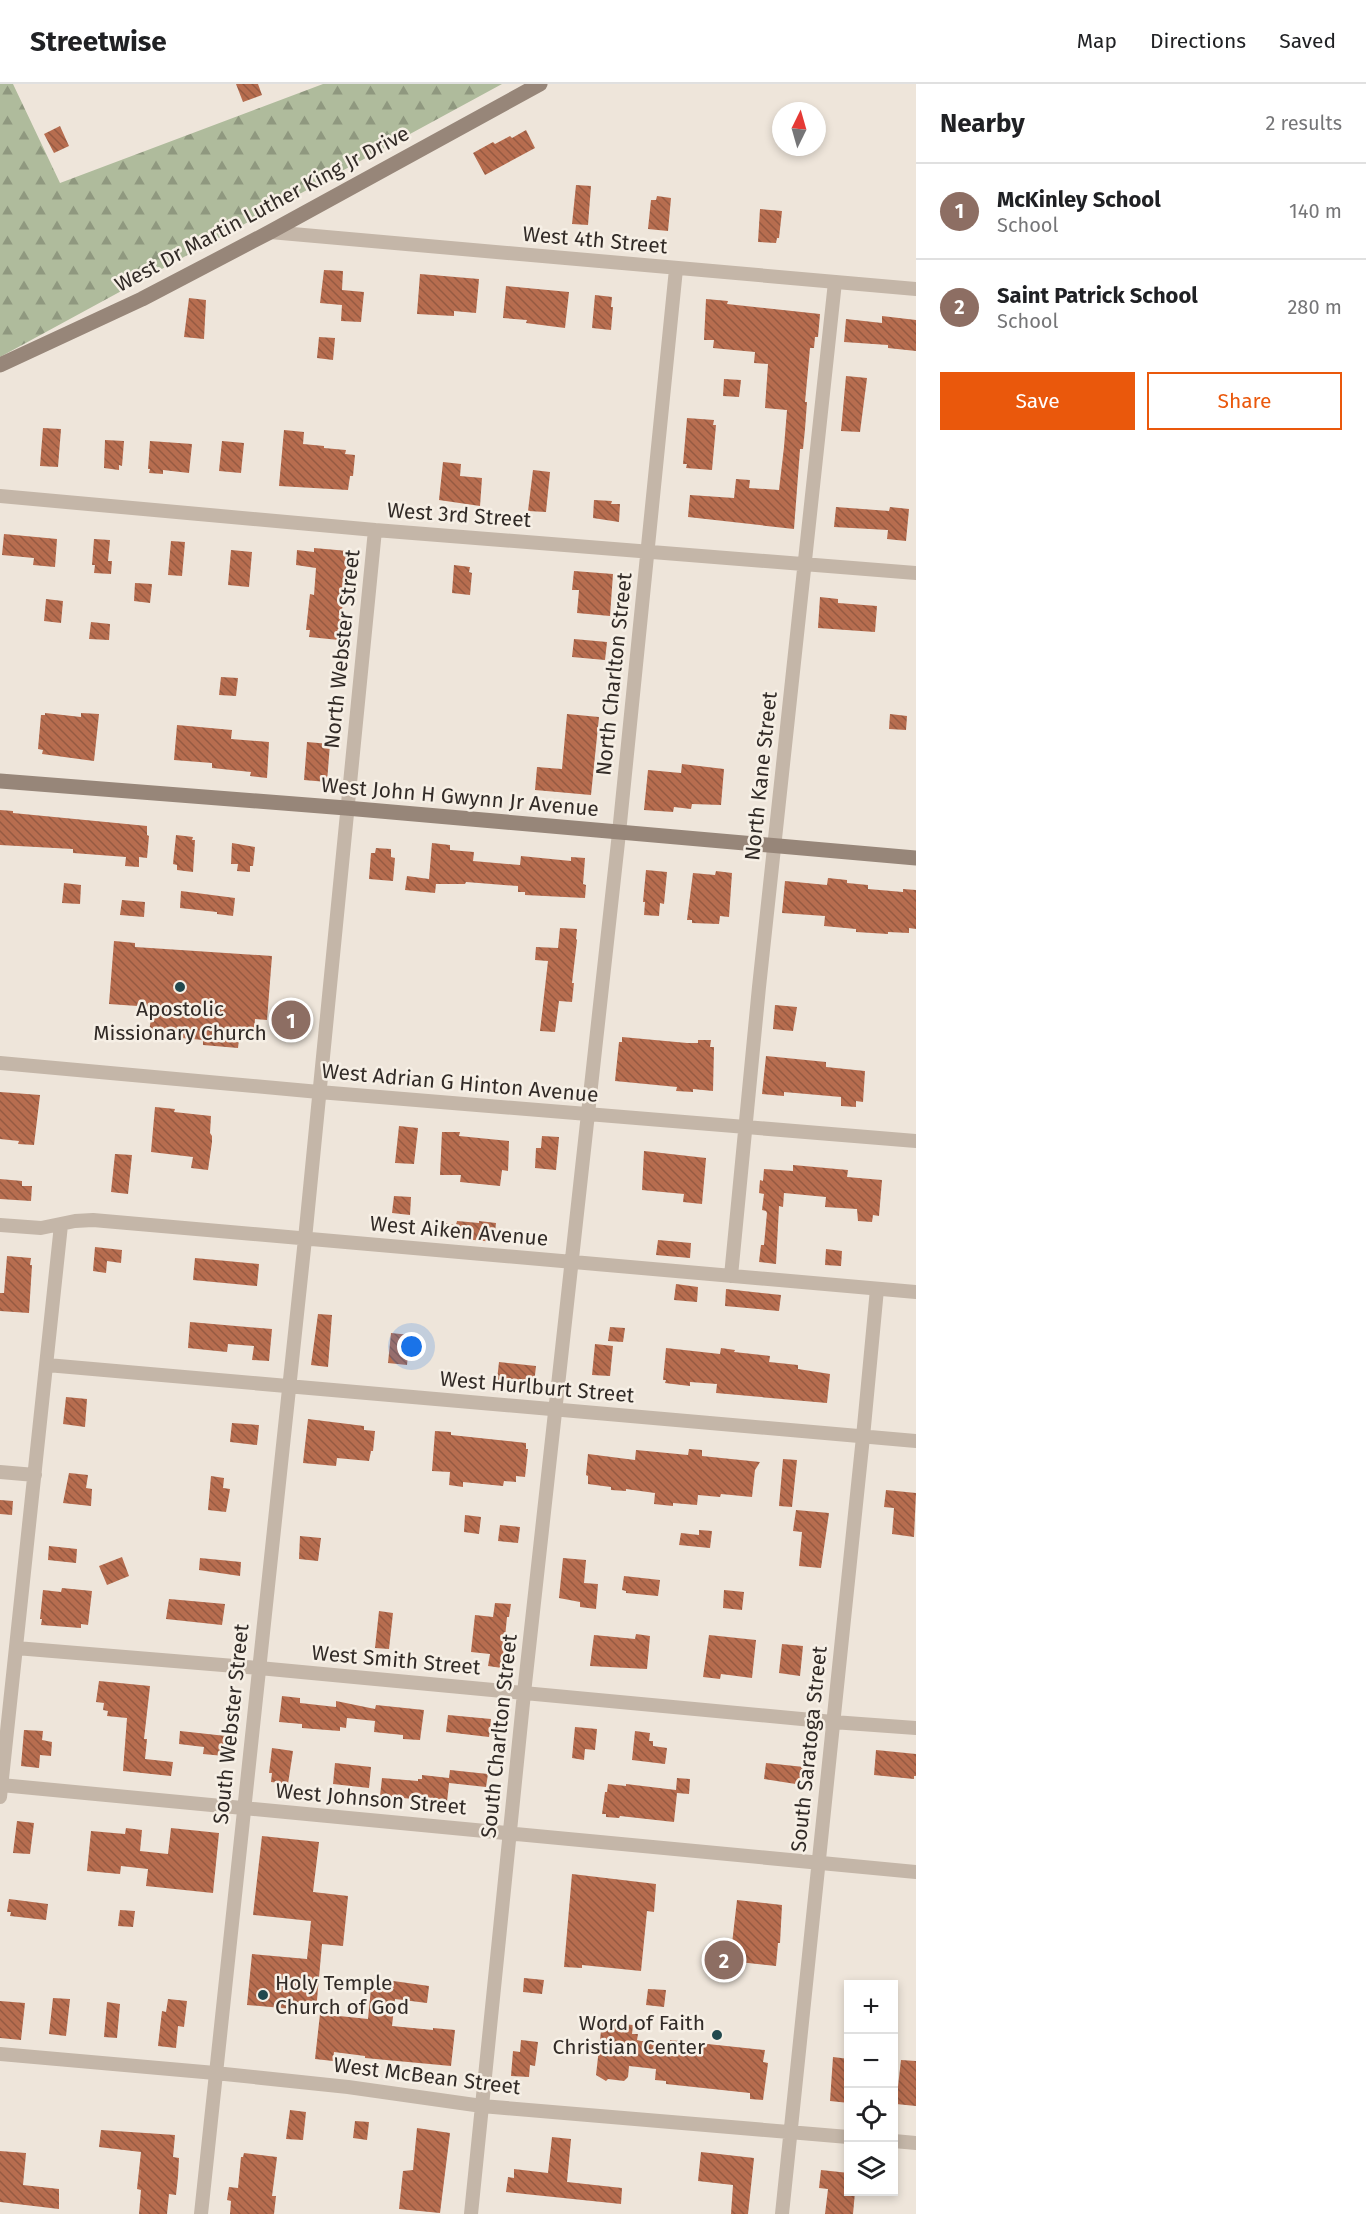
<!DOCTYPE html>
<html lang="en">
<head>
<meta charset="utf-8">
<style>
  :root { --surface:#fff; --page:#f2f2f2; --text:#202124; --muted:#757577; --line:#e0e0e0; --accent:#ea580c }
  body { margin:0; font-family:"Fira Sans",sans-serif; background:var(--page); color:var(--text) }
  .controls { position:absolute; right:18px; bottom:18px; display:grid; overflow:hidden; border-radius:0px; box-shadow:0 3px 9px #0003 }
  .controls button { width:54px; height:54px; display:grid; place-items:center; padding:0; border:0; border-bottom:2px solid var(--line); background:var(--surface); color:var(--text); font:30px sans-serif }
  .compass { position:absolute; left:772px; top:18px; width:54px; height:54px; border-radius:50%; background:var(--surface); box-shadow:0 3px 9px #0003; rotate:5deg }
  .you { position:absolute; left:412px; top:1263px; width:21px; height:21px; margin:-15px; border:4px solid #fff; border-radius:50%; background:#1a73e8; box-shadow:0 0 0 9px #1a73e833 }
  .badge { display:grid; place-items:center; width:39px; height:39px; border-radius:50%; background:var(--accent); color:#fff; font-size:20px; font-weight:700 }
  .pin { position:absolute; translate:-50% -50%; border:3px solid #fff; box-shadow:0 2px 6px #0006 }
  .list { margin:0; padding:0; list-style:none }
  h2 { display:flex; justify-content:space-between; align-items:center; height:78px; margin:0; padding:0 24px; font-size:26px }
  h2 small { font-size:20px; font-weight:400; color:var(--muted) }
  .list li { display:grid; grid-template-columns:39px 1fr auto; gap:18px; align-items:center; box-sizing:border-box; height:96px; padding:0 24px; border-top:2px solid var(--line) }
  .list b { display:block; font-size:22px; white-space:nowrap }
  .list p { margin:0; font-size:20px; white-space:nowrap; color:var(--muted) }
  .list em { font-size:20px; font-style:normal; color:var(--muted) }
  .actions { display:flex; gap:12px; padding:18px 24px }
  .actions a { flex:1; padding:14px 0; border:2px solid var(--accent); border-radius:0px; text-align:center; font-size:21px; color:var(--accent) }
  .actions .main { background:var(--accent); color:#fff }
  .icon { flex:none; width:33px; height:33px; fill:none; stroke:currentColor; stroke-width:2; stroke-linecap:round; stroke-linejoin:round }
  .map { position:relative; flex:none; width:916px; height:2130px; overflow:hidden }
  header { display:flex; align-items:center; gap:36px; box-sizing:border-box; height:84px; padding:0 30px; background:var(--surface); border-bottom:2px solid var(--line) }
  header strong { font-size:28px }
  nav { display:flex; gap:33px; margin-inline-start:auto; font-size:21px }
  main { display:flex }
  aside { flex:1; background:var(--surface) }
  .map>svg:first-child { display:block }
  .forest { fill:url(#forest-firs) }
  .building { fill:url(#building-back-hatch) }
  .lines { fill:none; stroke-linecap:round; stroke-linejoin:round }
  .street { stroke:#c4b6a8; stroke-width:14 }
  .secondary { stroke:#978679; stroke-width:15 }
  .poi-dot { fill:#22494e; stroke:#f6efe5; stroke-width:2 }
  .labels { text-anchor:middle; stroke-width:5; stroke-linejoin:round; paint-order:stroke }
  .street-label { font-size:21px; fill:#322b27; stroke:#f6efe5 }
  .poi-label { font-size:21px; fill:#322b27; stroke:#f6efe5 }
</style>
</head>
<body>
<header>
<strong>Streetwise</strong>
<nav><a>Map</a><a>Directions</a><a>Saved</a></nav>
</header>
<main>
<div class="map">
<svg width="916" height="2130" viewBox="0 0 916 2130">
  <defs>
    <pattern id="forest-firs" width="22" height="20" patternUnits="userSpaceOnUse" patternTransform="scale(1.5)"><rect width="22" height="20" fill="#afbb9c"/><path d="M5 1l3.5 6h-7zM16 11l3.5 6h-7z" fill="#8f987f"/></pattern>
    <pattern id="building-back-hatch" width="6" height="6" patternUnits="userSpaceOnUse" patternTransform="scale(1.5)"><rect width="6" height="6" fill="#b76d4f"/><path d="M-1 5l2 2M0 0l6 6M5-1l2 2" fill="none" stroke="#955a42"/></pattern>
  </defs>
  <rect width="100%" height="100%" fill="#eee5da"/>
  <path class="forest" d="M0,0H13L60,99L323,0H502L0,273Z"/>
  <path class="building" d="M236,0H258L262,11L243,18Z
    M60,42L69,62L54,69L44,50Z
    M526,46L535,64L485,91L473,69L493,58L495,60L510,52L512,54Z
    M576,101L591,102L588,141L572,140Z
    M657,112L671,114L668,147L648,145L651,116H656Z
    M760,125L782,127L779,154H777L776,159L758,158Z
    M324,186L343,187L342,206L364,208L361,238L341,237L342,221L320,219Z
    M420,190L479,195L476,229L454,227V232L417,230Z
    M506,202L569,208L565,244L526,239L527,236L503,234Z
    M595,211L612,213L611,223H613L611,246L592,244Z
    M189,214L206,216L204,255L184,253Z
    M706,215L728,217L727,220L820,230L818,253H815L814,264H810L805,318H807L805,345L803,365H800L794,445L688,433L690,411L734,414L736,395L750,396L749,404L779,406L784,363L787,326L765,324L768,280L754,279L755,268L713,264L714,256H704Z
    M882,232L916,236V267L888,264V261L844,258L846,235L882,239Z
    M319,253L335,254L333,276L317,274Z
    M846,292L867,294L860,348L841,347Z
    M724,295L741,296L739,313L723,312Z
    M687,334L714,336L713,341H716L712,386L686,384L687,380H683Z
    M43,344L61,345L58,383L40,382Z
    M284,346L304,348L303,360L324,362V364L346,366L345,370L355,371L353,392H350L348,406L279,402Z
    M105,356L124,357L122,382L119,381V386L104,384Z
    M150,357L192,360L189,389L163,386V390L149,389L150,385H148Z
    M222,357L244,359L241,389L219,387Z
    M443,378L461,380L460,392L482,394L480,422L439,416Z
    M533,386L550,388L546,428L528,427Z
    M594,416L612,417L611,420H620L619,438L593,434Z
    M836,423L889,427L890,423L909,425L906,457L887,455L888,446L834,443Z
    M4,450L57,455L55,483L33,481L34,474L2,471Z
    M94,455L110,456L108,477H112L111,490L94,489L95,481H92Z
    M171,457L185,458L182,492L168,491Z
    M314,464L348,467L339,556L309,553L310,546H306L310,510L314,511L316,484L296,481L297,466L314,468Z
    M231,466L252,468L249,503L228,501Z
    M454,481L470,483L469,488L472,489L470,511L452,509Z
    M574,487L613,490L610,532L577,529L579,506H572Z
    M135,499L152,500L150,519L134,517Z
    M820,513L838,515V519L877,522L875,548L818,544Z
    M46,515L63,517L61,539L44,537Z
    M91,538L110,540L109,556L89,555Z
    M574,555L607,558L605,576L572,573Z
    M221,593L238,594L236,612L219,611Z
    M45,629L81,633V629L99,630L94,677L42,670L43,666L38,665L41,631H45Z
    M567,630L599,633L591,711L535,706L537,683L562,685Z
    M890,630L907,632L906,646L889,645Z
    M177,641L232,646L231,655L269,658L267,694L250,692L251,688L212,684V679L174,676Z
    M307,658L330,660L327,698L304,696Z
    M682,680L724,685L721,721L692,720L691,725L674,723L673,728L644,726L648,686L681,689Z
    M0,726L13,727V729L147,742V751L149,752L147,774L139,773V783L125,782L126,773L73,769V765L0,761Z
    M176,751L193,753L192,756H195L193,788L177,786V781L173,780Z
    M232,759L255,763L253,782H250V788L237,787L238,780H231Z
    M432,759L450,761V766L474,768L473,777L520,781L521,772L571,777V773L585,774L583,800L586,801L585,814L525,811V808H518V802L466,798L465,800H436L435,809L405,806L407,792L429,795Z
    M376,764L391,765V773L395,774L393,797L369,795L371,769H375Z
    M646,786L667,788L664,820L660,819L659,832L644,831L645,818H643Z
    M716,787L732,789L729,833L720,832L719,840L692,839V836H687L693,789L715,791Z
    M828,794L847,796V799L868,801V805L903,808V805L916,806V845L909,844V849L888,848V850L856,848V845L824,842L825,832L782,829L785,797L827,801Z
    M64,799L81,801L80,820L62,819Z
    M181,807L235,814L233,832L217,830V828L180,824Z
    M122,816L145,818L144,833L120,831Z
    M560,844L577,845L576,855L577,856L572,899H574L572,918L559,917L555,948L540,947L548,877L535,876L536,863L558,864Z
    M114,857L135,859V863L272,872L267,936L255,935L254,948L240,947L238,964L203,961V956L149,951L152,923L109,920Z
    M775,921L797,923L793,947L773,945Z
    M622,953L687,959H698V956H711L710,963H714L713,1007L693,1005V1008L676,1007L677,1003L615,997L619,958H622Z
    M766,972L826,978V983L865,987L863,1018L856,1017V1023L841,1022V1013L784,1008V1012L762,1010Z
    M0,1008L40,1011L34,1061L18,1060L19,1057L0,1055Z
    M155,1023L175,1025L174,1028L211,1032L210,1049L212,1052V1058L208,1086L191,1084L193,1073L151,1068Z
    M399,1042L418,1044L414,1080L395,1079Z
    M442,1048H460L459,1052L509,1057L508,1087L502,1086L500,1102L460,1098L461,1091H440Z
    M542,1052L559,1053L556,1086L535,1084L536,1064H541Z
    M644,1067L706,1074L702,1120L683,1118L684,1110L642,1106Z
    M115,1070L132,1071L128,1110L111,1108Z
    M793,1081L848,1086L847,1093L882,1096L879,1132L873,1131L872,1138L858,1137L857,1125L825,1123L826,1113L784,1109L783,1123L779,1122L776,1180L759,1178L761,1161H764L767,1129L766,1127L762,1126L764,1110L759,1109L760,1096L763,1097L764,1085L793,1087Z
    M0,1095L22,1097V1102H32L31,1117L0,1115Z
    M394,1112L411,1113L410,1131L392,1129Z
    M457,1137L479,1139V1137L496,1139L494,1158L434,1152L435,1138L456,1141Z
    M658,1156L691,1159L690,1174L656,1171Z
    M95,1163L122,1166L121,1179L107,1177L106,1189L93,1187Z
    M826,1165L842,1167L841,1182L825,1181Z
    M7,1172L31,1174L30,1181H32L29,1229L0,1227V1209H4Z
    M195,1174L259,1180L257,1202L193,1196Z
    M676,1200L698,1203L697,1218L674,1216Z
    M726,1205L781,1211L779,1227L725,1222Z
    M318,1230L332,1231L328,1283L311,1281Z
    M190,1238L272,1245L269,1277L252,1276L254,1262L228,1260L227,1268L188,1264Z
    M610,1243L625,1244L623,1258L608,1257Z
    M391,1249L410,1251L407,1281L388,1279Z
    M595,1260L613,1262L610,1292L592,1291Z
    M666,1264L720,1270L721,1264L735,1266L734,1268L770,1272L769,1278L798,1281V1285L830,1290L827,1319L716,1309L717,1300L690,1298V1302L665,1299L666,1296H663Z
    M499,1278L536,1282L534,1300L497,1296Z
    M66,1313L87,1315L85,1343L63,1340Z
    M308,1335L364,1342V1346L375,1347L373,1367H371L369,1377L337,1374L336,1382L303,1379Z
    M232,1339L259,1341L257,1361L230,1358Z
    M435,1347L451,1348V1351L526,1359V1365H528L525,1393L516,1392V1398L504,1397L503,1402L463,1398V1403L449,1401L450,1388L432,1387Z
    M689,1365L702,1366V1372L760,1378L755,1386L752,1413L721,1410L720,1413L698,1411L697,1421L673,1419V1422L654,1420L655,1409L626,1405V1407L611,1406V1403L588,1400V1392L586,1391L588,1370L635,1376L636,1366L688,1371Z
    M783,1375L797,1376L792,1423L779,1422Z
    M69,1389L88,1391L86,1404L92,1405L91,1422L63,1419Z
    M211,1392L224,1394L223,1404L230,1405L226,1428L208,1426Z
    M886,1406L916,1409L914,1453L892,1450L894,1424L884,1423Z
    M0,1416L13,1417L12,1431L0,1430Z
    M796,1426L829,1429L821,1484L799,1482L802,1448L793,1447Z
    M465,1431L481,1433L479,1450L464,1448Z
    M500,1441L520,1443L518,1459L498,1457Z
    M699,1446L712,1447L710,1464L679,1461L681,1449L699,1451Z
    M300,1452L321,1454L318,1477L299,1475Z
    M49,1462L77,1465L76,1479L48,1476Z
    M122,1473L129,1492L107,1501L99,1482Z
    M200,1474L241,1478L240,1492L199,1486Z
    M563,1474L586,1476L584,1499L598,1500L596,1525L580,1523V1518L559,1514Z
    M624,1492L660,1496L658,1512L626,1509V1507L622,1506Z
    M62,1504L92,1507L88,1541L81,1540V1544L41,1541L42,1535H40L43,1506L61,1508Z
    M724,1506L744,1508L742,1526L723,1524Z
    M169,1515L225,1520L222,1541L166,1535Z
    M495,1519L511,1520L509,1533H507L502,1584L488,1582L490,1570L471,1568L475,1531L493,1533Z
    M379,1527L393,1529L389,1565L375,1564Z
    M636,1550L650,1552L647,1585L590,1582L594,1551L635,1555Z
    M709,1551L756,1556L752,1594L721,1590L720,1595L703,1593Z
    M782,1560L803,1562L800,1592L779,1589Z
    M99,1597L150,1602L144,1655H147L145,1675L173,1678L171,1692L123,1687L127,1634L107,1632L108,1627L103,1626L104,1619L96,1618Z
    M282,1612L300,1614V1619L336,1623V1617L375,1625L376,1621L424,1626L420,1656L403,1655V1651L374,1648L375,1637L347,1634L346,1644L340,1643V1647L302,1644V1640L279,1638Z
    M448,1631L491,1635L489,1653L446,1648Z
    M575,1643L597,1645L595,1666L585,1665L584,1676L572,1674Z
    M24,1646L43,1647L42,1656L52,1658L51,1672L40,1671L39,1684L21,1682Z
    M180,1647L226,1652L224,1672L203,1670L204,1663L179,1660Z
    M635,1647L650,1649L649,1657H653V1662L667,1664L665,1680L632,1676Z
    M272,1664L293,1667L288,1700L271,1698L272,1689H269Z
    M876,1666L916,1670V1692H914V1695L874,1691Z
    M335,1679L371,1683L369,1704L333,1700Z
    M766,1679L804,1683L802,1701L764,1695Z
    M450,1686L488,1690L486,1703L449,1699L447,1718L380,1712L382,1694L418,1697V1695H422V1691L449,1694Z
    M677,1694L690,1695L689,1710L677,1709L674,1738L620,1732L619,1734L606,1733V1730H602L605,1708H607L608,1700L626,1702V1700L676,1706Z
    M17,1737L34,1739L30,1770L13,1769Z
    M126,1744L142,1746L140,1767L168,1770L171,1744L219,1749L213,1809L146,1802L148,1785L121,1782L120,1790L87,1787L91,1747L125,1750Z
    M262,1752L319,1758L313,1808L348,1812L343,1862L322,1860L316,1927L247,1921L252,1870L307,1875L311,1837L253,1831Z
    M572,1790L656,1800L654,1828L647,1827L641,1887L582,1881V1884L564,1883Z
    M9,1815L48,1820L46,1836L10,1832L11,1828H7Z
    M737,1816L782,1821L780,1859H778L776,1882L730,1877Z
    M120,1826L135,1827L133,1843L118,1842Z
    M372,1894L429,1902L427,1919L395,1915L392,1942L433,1946V1944L455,1946L451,1982L365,1974V1972L334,1968L333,1977L315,1975L320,1930L368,1935Z
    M524,1894L544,1896L542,1910L523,1908Z
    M648,1905L666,1906L664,1923L646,1921Z
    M53,1914L70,1915L66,1952L49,1950Z
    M168,1915L187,1917L184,1943L178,1942L176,1964L158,1962L162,1927L166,1928Z
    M0,1917L25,1919L21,1956L0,1954Z
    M107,1918L120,1920L117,1954L104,1953Z
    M602,1938L633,1941L632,1950H638L637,1956L641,1957L670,1959V1956L765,1966L763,1978L768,1979L763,2016L750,2015V2009L666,2000V1997L655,1996L656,1985L629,1982L628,1993L624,1997L608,1995L606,1997L596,1991Z
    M521,1956L538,1958L535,1982L530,1981L529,1993L511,1992L513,1967L520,1968Z
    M833,1973L849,1975V2019L830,2017Z
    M901,1976L916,1977V2022L896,2020Z
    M290,2026L306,2028L303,2056L286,2055Z
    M355,2037L369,2038L367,2056L353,2054Z
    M417,2044L450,2049L440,2129L399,2125L403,2087L413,2086Z
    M101,2046L175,2051L173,2073L179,2074L178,2092L176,2111L169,2110L167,2130H139L141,2106L137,2105L141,2068L99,2063Z
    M552,2053L571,2055L567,2098L622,2104L621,2120L506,2108L508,2093L514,2094V2085L548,2089Z
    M0,2067L26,2069L23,2101L59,2105V2125L0,2118Z
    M701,2068L754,2074L748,2130H731L733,2101L698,2097Z
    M244,2069L277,2073L272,2112H276L274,2130H230L231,2117L227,2116L229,2103L238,2104L241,2073H243Z
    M821,2086L849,2089V2108H855L853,2130H825L828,2105L819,2104Z"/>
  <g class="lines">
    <path class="street" d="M270,148L916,205
      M0,412L375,446L916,489
      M0,979L319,1008L916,1057
      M0,1141L41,1144L75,1137L93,1136L916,1208
      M731,1192L759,903L835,198
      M47,1281L916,1357
      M0,1388L35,1391
      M16,1564L259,1584L833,1638L916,1644
      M1,1701L916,1788
      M0,1713L61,1141
      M0,1970L215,1989L348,2003L482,2022L848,2053
      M894,2057L916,2059
      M201,2130L305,1155L375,446
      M471,2130L524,1609L619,749L676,185
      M782,2130L863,1353L877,1205"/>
    <path class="secondary" d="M0,281L142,215L270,148L540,0
      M0,697L346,724L916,774"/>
  </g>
  <g class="poi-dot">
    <circle cx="180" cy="903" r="6"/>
    <circle cx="263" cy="1911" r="6"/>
    <circle cx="717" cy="1951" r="6"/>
  </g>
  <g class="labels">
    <g class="street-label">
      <text transform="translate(262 125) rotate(-28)" y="7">West Dr Martin Luther King Jr Drive</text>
      <text transform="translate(595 156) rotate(5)" y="7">West 4th Street</text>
      <text transform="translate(459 431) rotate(4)" y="7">West 3rd Street</text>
      <text transform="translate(342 565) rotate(-84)" y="7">North Webster Street</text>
      <text transform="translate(614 590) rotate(-84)" y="7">North Charlton Street</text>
      <text transform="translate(761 692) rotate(-84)" y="7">North Kane Street</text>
      <text transform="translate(460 713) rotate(5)" y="7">West John H Gwynn Jr Avenue</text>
      <text transform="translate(460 999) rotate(5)" y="7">West Adrian G Hinton Avenue</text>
      <text transform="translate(459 1147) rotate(5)" y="7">West Aiken Avenue</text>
      <text transform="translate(537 1303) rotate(5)" y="7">West Hurlburt Street</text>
      <text transform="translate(396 1576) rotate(5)" y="7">West Smith Street</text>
      <text transform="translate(231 1640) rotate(-84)" y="7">South Webster Street</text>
      <text transform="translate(499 1652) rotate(-84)" y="7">South Charlton Street</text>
      <text transform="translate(809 1665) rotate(-84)" y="7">South Saratoga Street</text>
      <text transform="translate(371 1715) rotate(5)" y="7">West Johnson Street</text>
      <text transform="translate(427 1992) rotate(7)" y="7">West McBean Street</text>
    </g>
    <g class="poi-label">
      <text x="180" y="932">Apostolic<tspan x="180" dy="24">Missionary Church</tspan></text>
      <text x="275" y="1906" text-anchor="start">Holy Temple<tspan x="275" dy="24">Church of God</tspan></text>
      <text x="705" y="1946" text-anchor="end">Word of Faith<tspan x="705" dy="24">Christian Center</tspan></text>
    </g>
  </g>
</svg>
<div class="controls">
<button>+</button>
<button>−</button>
<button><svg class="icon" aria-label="locate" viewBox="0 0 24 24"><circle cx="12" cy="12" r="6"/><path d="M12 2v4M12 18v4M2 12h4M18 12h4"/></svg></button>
<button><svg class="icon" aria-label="layers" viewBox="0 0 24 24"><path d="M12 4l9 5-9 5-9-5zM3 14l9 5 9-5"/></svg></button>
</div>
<svg class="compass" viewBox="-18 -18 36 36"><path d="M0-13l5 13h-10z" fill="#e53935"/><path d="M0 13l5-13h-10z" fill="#757577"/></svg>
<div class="you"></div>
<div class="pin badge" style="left:291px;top:936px;background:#8d6e63">1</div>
<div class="pin badge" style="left:724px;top:1876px;background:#8d6e63">2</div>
</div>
<aside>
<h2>Nearby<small>2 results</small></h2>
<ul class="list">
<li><span class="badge" style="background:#8d6e63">1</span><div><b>McKinley School</b><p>School</p></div><em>140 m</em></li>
<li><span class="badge" style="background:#8d6e63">2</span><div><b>Saint Patrick School</b><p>School</p></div><em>280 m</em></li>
</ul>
<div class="actions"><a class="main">Save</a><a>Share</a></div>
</aside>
</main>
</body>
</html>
